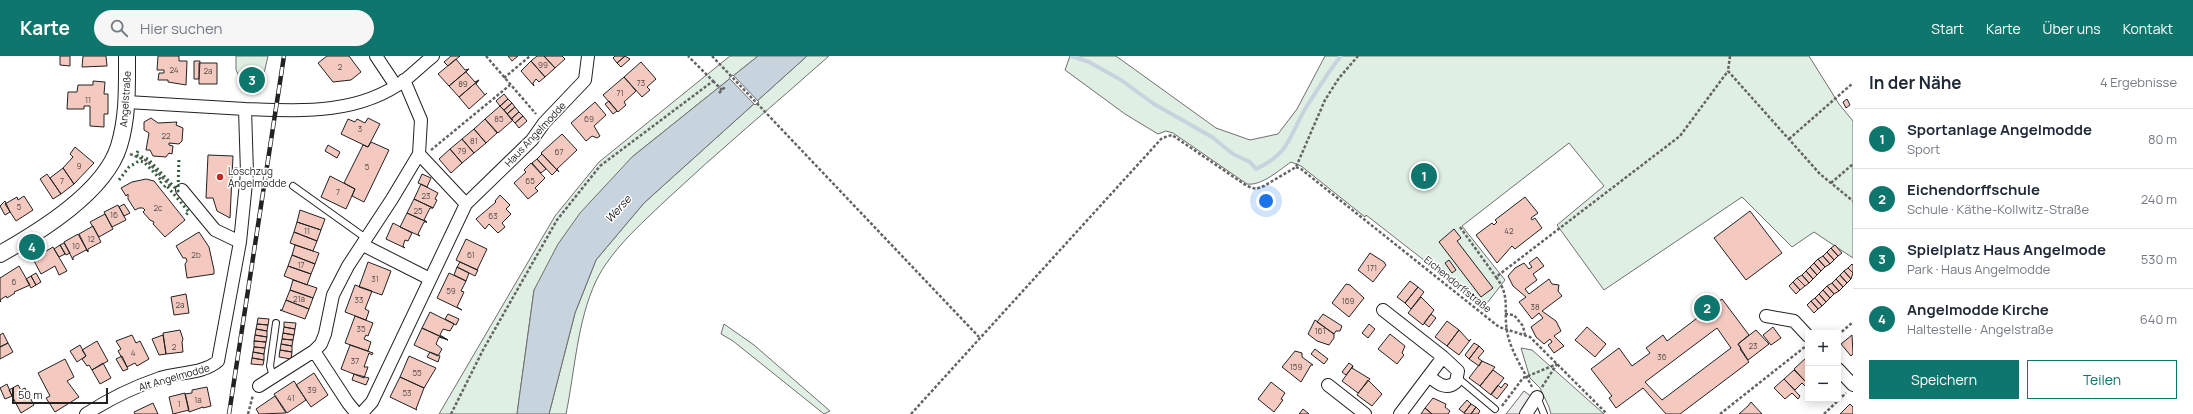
<!DOCTYPE html>
<html lang="de">
<head>
<meta charset="utf-8">
<style>
  :root { --surface:#fff; --page:#f6f6f7; --text:#1f2937; --muted:#747a83; --line:#e0e1e3; --accent:#0f766e }
  body { margin:0; font-family:Manrope,sans-serif; background:var(--page); color:var(--text) }
  .controls { position:absolute; right:12px; bottom:12px; display:grid; overflow:hidden; border-radius:0px; box-shadow:0 2px 10px #0003 }
  .controls button { width:36px; height:36px; display:grid; place-items:center; padding:0; border:0; border-bottom:1px solid var(--line); background:var(--surface); color:var(--text); font:20px sans-serif }
  .scale { position:absolute; left:12px; bottom:10px; width:96px; box-sizing:border-box; padding-left:4px; border:2px solid #222; border-top:0; font-size:11px; line-height:14px; white-space:nowrap; color:#222; -webkit-text-stroke:3px #fff; paint-order:stroke }
  .you { position:absolute; left:1266px; top:145px; width:14px; height:14px; margin:-10px; border:3px solid #fff; border-radius:50%; background:#1a73e8; box-shadow:0 0 0 6px #1a73e833 }
  .badge { display:grid; place-items:center; width:26px; height:26px; border-radius:50%; background:var(--accent); color:#fff; font-size:13px; font-weight:700 }
  .pin { position:absolute; translate:-50% -50%; border:2px solid #fff; box-shadow:0 1px 4px #0006 }
  .list { margin:0; padding:0; list-style:none }
  h2 { display:flex; justify-content:space-between; align-items:center; height:52px; margin:0; padding:0 16px; font-size:17px }
  h2 small { font-size:13px; font-weight:400; color:var(--muted) }
  .list li { display:grid; grid-template-columns:26px 1fr auto; gap:12px; align-items:center; box-sizing:border-box; height:60px; padding:0 16px; border-top:1px solid var(--line) }
  .list b { display:block; font-size:15px; white-space:nowrap }
  .list p { margin:0; font-size:13px; white-space:nowrap; color:var(--muted) }
  .list em { font-size:13px; font-style:normal; color:var(--muted) }
  .actions { display:flex; gap:8px; padding:12px 16px }
  .actions a { flex:1; padding:9px 0; border:1px solid var(--accent); border-radius:0px; text-align:center; font-size:14px; color:var(--accent) }
  .actions .main { background:var(--accent); color:#fff }
  .icon { flex:none; width:22px; height:22px; fill:none; stroke:currentColor; stroke-width:2; stroke-linecap:round; stroke-linejoin:round }
  .map { position:relative; flex:none; width:1853px; height:358px; overflow:hidden }
  header { display:flex; align-items:center; gap:24px; box-sizing:border-box; height:56px; padding:0 20px; background:var(--accent); color:#fff }
  header strong { font-size:19px }
  nav { display:flex; gap:22px; margin-inline-start:auto; font-size:14px }
  .search { width:280px; height:36px; background:var(--page); display:flex; align-items:center; gap:10px; box-sizing:border-box; padding:0 14px; border-radius:22px; color:var(--muted); font-size:15px }
  main { display:flex }
  aside { flex:1; background:var(--surface) }
  .map>svg:first-child { display:block }
  .green { fill:#e0efe3; stroke:#6f6f6f }
  .parking { fill:#ededed; stroke:#6f6f6f }
  .water { fill:#c7d3dd; stroke:#6f6f6f }
  .pier { fill:#fff; stroke:#6f6f6f }
  .lines { fill:none; stroke-linecap:round; stroke-linejoin:round }
  .stream { stroke:#c7d3dd; stroke-width:4 }
  .building { fill:#f3c9c0; stroke:#222; fill-rule:evenodd }
  .lane-casing { stroke:#222; stroke-width:8 }
  .street-casing { stroke:#222; stroke-width:14 }
  .secondary-casing { stroke:#222; stroke-width:18 }
  .path { stroke:#646464; stroke-width:2.5; stroke-dasharray:3 2; stroke-linecap:butt }
  .lane { stroke:#fff; stroke-width:6 }
  .street { stroke:#fff; stroke-width:12 }
  .secondary { stroke:#fff; stroke-width:16 }
  .rail-casing { stroke:#222; stroke-width:4.5 }
  .rail { stroke:#fff; stroke-width:3; stroke-dasharray:9; stroke-linecap:butt }
  .hedge { stroke:#2f5e38; stroke-width:3; stroke-dasharray:2 3; stroke-linecap:butt }
  .poi-dot { fill:#c62828; stroke:#fff; stroke-width:1.5 }
  .labels { text-anchor:middle; stroke-width:3; stroke-linejoin:round; paint-order:stroke }
  .number-label { font-size:8px; fill:#564c4a }
  .street-label { font-size:10px; fill:#222; stroke:#fff }
  .poi-label { font-size:10px; fill:#222; stroke:#fff; text-anchor:start }
  .water-label { font-size:11px; font-style:italic; fill:#222; stroke:#fff }
</style>
</head>
<body>
<header>
<strong>Karte</strong>
<div class="search"><svg class="icon" aria-label="search" viewBox="0 0 24 24"><circle cx="10" cy="10" r="6"/><path d="M15 15l6 6"/></svg>Hier suchen</div>
<nav><a>Start</a><a>Karte</a><a>Über uns</a><a>Kontakt</a></nav>
</header>
<main>
<div class="map">
<svg width="1853" height="358" viewBox="0 0 1853 358">
  <rect width="100%" height="100%" fill="#fff"/>
  <path class="green" d="M236,0H268L260,35L246,34L236,14Z
    M730,0H758L632,101L534,234L517,358H439L555,160L599,106Z
    M807,0H829C774,49 718,95 665,145C641,168 611,194 596,225C577,266 575,314 566,358H549L575,257L596,204L644,147Z
    M1070,0H1116L1216,72L1250,84L1278,78L1297,53L1325,0H1809L1839,48L1853,65V202L1814,176L1792,191L1742,141L1604,234L1557,169L1604,130L1569,87L1462,170L1505,224L1484,251L1366,159L1365,161L1301,110L1291,106C1279,114 1262,130 1247,128L1173,77L1166,75L1158,78L1125,58L1065,14Z
    M724,268L754,289L830,355L824,358L733,285L721,278Z
    M1521,292L1532,294L1604,358H1551L1549,351L1540,332L1530,322Z"/>
  <path class="parking" d="M1524,335L1532,341L1519,358H1506Z"/>
  <path class="water" d="M758,0H807L644,147L596,204L575,257L549,358H517L534,234L558,188L580,157L632,101Z"/>
  <path class="pier" d="M733,19L759,46L755,49L729,22Z"/>
  <g class="lines">
    <path class="stream" d="M1072,0L1089,6L1121,24L1154,48L1212,81L1233,98L1250,106L1256,113C1289,98 1289,81 1305,53C1316,36 1328,16 1341,0"/>
  </g>
  <path class="building" d="M60,0H70V10L60,9Z
    M83,0H106L107,10L82,11Z
    M158,0H179V5H187L186,29L168,26V24H158L159,17H164V14H157Z
    M327,0H349L361,16L351,24L333,26L318,7Z
    M451,0H460L448,10L444,6Z
    M508,0H518L512,5Z
    M537,0H544L555,12L545,21L531,5Z
    M544,0H562L565,3L555,12Z
    M615,0H625L617,7L613,2Z
    M625,0L630,3L621,11L617,7Z
    M456,3L465,14L469,13L449,30L438,18Z
    M194,5H200L199,23H194Z
    M531,5L545,21L539,26L536,23L533,27L534,30L521,15Z
    M641,6L656,23L647,31L650,34L642,41L624,21Z
    M199,7H217V28H199Z
    M469,13L466,16L475,26L479,24L459,41L449,30Z
    M624,21L636,35L624,46L626,49L618,56L603,39Z
    M479,24L476,28L485,39L487,37L469,53L459,41Z
    M93,25L105,26L104,38H108V58H104V71L90,70V50H84V53H67L68,36H77L78,29H93Z
    M504,38L508,43L500,50L496,45Z
    M508,43L512,47L504,54L500,50Z
    M1847,43L1850,49L1846,52L1843,46Z
    M609,45L617,55L613,58L605,48Z
    M595,46L606,59L594,70L600,80L597,82L592,80L586,85L571,67Z
    M512,47L515,51L507,58L504,54Z
    M500,50L513,64L498,77L485,63Z
    M515,51L519,56L511,63L507,58Z
    M519,56L523,60L515,67L511,63Z
    M523,60L527,65L519,72L515,67Z
    M151,62L158,67L177,66L176,69L183,72L182,85L179,88L169,87V89L173,90L172,98L169,97L166,101L153,100L150,94H146L149,77L144,74V66Z
    M368,62L380,68L368,91L341,78L348,63L355,66L357,63L365,67Z
    M485,63L497,77L486,87L474,73Z
    M474,73L486,87L474,97L462,83Z
    M562,78L577,94L557,113L559,116L541,97Z
    M462,83L474,97L462,107L450,93Z
    M371,86L389,94L364,146L352,140L355,133L344,127L363,89L368,91Z
    M328,89L340,96L337,102L325,95Z
    M75,91L94,107L74,128L63,112L73,101L70,98Z
    M450,93L462,107L451,117L439,103Z
    M542,98L557,114L552,119L537,103Z
    M208,99L233,100L230,162L217,155L213,142H206Z
    M537,103L546,113L541,117L532,107Z
    M531,107L545,122L535,132L538,135L528,143L514,127L526,116L524,114Z
    M63,112L74,128L61,138L50,122Z
    M47,118L61,138L53,143L40,123Z
    M422,118L431,122L427,131L418,127Z
    M330,120L355,133L346,153L321,141Z
    M146,123L154,125L185,164L165,181L153,168L154,166L150,164L143,156L145,154L143,152H139L135,154L128,143V138L126,140L121,132L132,126Z
    M421,128L438,137L435,143L437,144L433,152L414,143Z
    M500,139L510,149L506,153L511,158L502,167L505,171L498,177L489,168L485,173L476,163L496,146L495,145Z
    M24,140L33,154L16,165L5,148L17,141L18,144Z
    M1525,141L1538,157L1531,162L1532,164L1535,162L1542,172L1515,193L1512,190L1497,207L1476,179L1492,167L1494,169L1497,166L1495,164Z
    M414,143L433,152H430L424,164L427,166L407,157Z
    M5,145L10,156L5,159L0,150Z
    M124,148L130,157L124,160L119,151Z
    M118,149L126,164L112,171L104,156Z
    M300,154L325,163L321,174L297,166Z
    M1750,155L1782,197L1746,224L1714,182Z
    M407,157L427,166H424L418,178L420,180L400,171Z
    M105,158L113,173L99,181L90,166Z
    M297,166L321,174L317,185L294,176Z
    M393,167L412,177L408,185L405,184L403,190L405,192L386,183Z
    M93,170L101,186L88,193V196L79,178Z
    M1454,173L1461,182L1457,185L1493,232L1481,241L1439,186Z
    M199,176L209,191L214,214V218L187,222L185,208L187,205L186,202H183L176,190Z
    M294,176L317,185L313,195L290,187Z
    M78,178L88,196L86,194L73,201V204L64,186Z
    M466,183L487,193L477,214L456,204Z
    M64,187L70,197L66,199L60,189Z
    M60,189L65,198L59,201L54,193Z
    M295,189L319,197L315,208L292,199Z
    M1835,189L1842,197L1838,200L1831,192Z
    M53,191L67,215L59,219L55,210L41,218L33,203Z
    M1831,192L1838,200L1834,204L1827,196Z
    M1827,196L1834,204L1830,208L1823,200Z
    M1370,197L1384,206L1386,209L1373,226L1358,214Z
    M292,199L315,208L311,218L288,210Z
    M1823,200L1830,208L1825,211L1818,203Z
    M1537,201L1544,210L1533,218L1537,224L1525,233L1529,238L1549,223L1552,228L1559,229L1558,235L1562,240L1542,255L1556,265L1561,275L1554,280L1564,290L1554,297L1548,289L1552,286L1550,283L1544,288L1536,281L1531,271L1543,262L1539,257L1532,263L1519,246L1526,241L1513,230L1508,220L1515,212L1524,207L1529,213L1532,211L1529,207Z
    M1818,203L1825,211L1821,215L1814,207Z
    M1449,204L1456,214L1452,217L1445,207Z
    M368,206L391,215L382,239L359,231Z
    M460,206L478,214L475,220L457,211Z
    M1814,207L1821,215L1817,219L1810,211Z
    M1852,208L1853,209V217L1848,212Z
    M19,210L30,229L14,236L15,237L7,242L6,240L0,244L1,246L0,245V222Z
    M288,210L311,218L307,229L284,220Z
    M457,211L469,217L466,225L454,219Z
    M1810,211L1817,219L1813,223L1806,215Z
    M1848,212L1853,217L1851,223L1844,215Z
    M1806,215L1813,223L1809,227L1802,219Z
    M1844,215L1851,223L1847,227L1840,219Z
    M36,217L41,226L36,229L31,220Z
    M449,217L466,225L461,235L464,236L457,251L462,254L437,242Z
    M1802,219L1809,227L1805,230L1797,222Z
    M1840,219L1847,227L1843,231L1836,223Z
    M31,220L36,229L31,232L26,223Z
    M1797,222L1805,230L1800,234L1793,226Z
    M1836,223L1843,231L1839,235L1832,227Z
    M293,224L317,232L313,242L290,234Z
    M1410,225L1418,231L1405,247L1397,241Z
    M1793,226L1800,234L1796,238L1789,230Z
    M1832,227L1839,235L1834,238L1827,230Z
    M1346,228L1350,229L1364,242L1349,261L1332,247Z
    M355,229L372,235L365,253L369,255L366,264L345,256Z
    M1827,230L1834,238L1830,242L1823,234Z
    M1418,231L1424,236L1411,253L1405,247Z
    M290,234L313,242L309,253L286,244Z
    M1823,234L1830,242L1826,246L1819,238Z
    M186,238L189,257L174,259L171,241Z
    M1819,238L1826,246L1822,250L1815,242Z
    M1421,241L1434,254L1423,269L1408,257Z
    M1815,242L1822,250L1818,253L1811,245Z
    M1722,243L1749,279L1738,288L1741,292L1740,293L1749,306L1680,358H1666L1643,332L1616,352L1609,342L1612,340L1591,313L1619,292L1632,310L1650,297L1646,292L1663,279L1667,285L1705,256L1701,251L1705,249L1708,253ZM1717,272L1731,292L1662,344L1645,326Z
    M286,244L309,253L305,263L280,254H282Z
    M1811,245L1818,253L1814,257L1807,249Z
    M430,256L454,268L450,275L443,273L440,279L448,284L422,272Z
    M448,258L459,263L456,269L445,263Z
    M1323,258L1342,270L1340,275H1336L1334,278L1317,266Z
    M1431,258L1436,262L1429,271L1424,267Z
    M355,260L373,267L368,280L366,279L364,283L371,286L368,295L345,287Z
    M258,262L269,263L268,269L257,268Z
    M1315,264L1334,278V282L1329,289L1317,285L1308,278Z
    M1447,265L1459,274L1447,290L1435,281Z
    M284,266L296,267L295,273L284,271Z
    M257,268L268,269L267,275L256,273Z
    M1369,268L1375,273L1368,282L1362,277Z
    M284,271L295,273L294,279L283,277Z
    M1587,271L1606,288L1595,301L1575,284Z
    M1773,271L1781,282L1771,289L1763,279Z
    M422,272L448,284L439,281L436,288L442,293L438,300L414,289Z
    M256,273L267,275V281L255,279Z
    M180,274L183,283L182,286L183,296L166,298L163,277Z
    M1459,274L1469,285L1471,283L1459,299L1447,290Z
    M1756,274L1769,288L1748,304L1738,288Z
    M3,277L8,287L0,291V279Z
    M283,277L294,279L293,284L282,283Z
    M1390,278L1405,290L1402,297L1404,299L1397,308L1378,293Z
    M132,279L136,287L140,285L149,303L137,310L135,307L127,311L118,295L121,293L116,285Z
    M163,279L166,298L159,299L152,283Z
    M255,279L267,281L266,286L254,285Z
    M1852,279L1853,298L1851,300L1841,288Z
    M282,283L293,284L292,290L281,288Z
    M97,285L108,305L92,314L89,309L87,310L82,303L86,300L82,294Z
    M254,285L266,286L265,292L254,291Z
    M8,287L13,296L0,303V291Z
    M1474,287L1479,290L1469,303L1465,299Z
    M281,288L292,290V296L280,294Z
    M80,289L86,300L77,306L70,295Z
    M350,289L373,297L372,299L369,297L364,311H368L364,322L341,313Z
    M1479,290L1484,295L1478,302L1482,305L1479,310L1469,303Z
    M254,291L265,292L264,298L253,296Z
    M1315,293L1328,303L1324,308L1311,298Z
    M280,294L292,296L291,303L279,301Z
    M1295,295L1302,297V301L1313,309H1311L1301,326L1282,311Z
    M253,296L264,298V304L252,302Z
    M430,296L440,300L438,306L427,301Z
    M122,300L128,313L123,315L116,303Z
    M409,300L436,312L424,332L400,321Z
    M1807,301L1808,322L1805,325L1794,313Z
    M252,302L264,304L263,309L251,308Z
    M65,303L74,321L67,325L79,341L55,356L46,342L50,340L38,317Z
    M1482,305L1495,311L1480,330L1469,322Z
    M103,307L111,322L100,328L92,314Z
    M1349,307L1353,310L1346,319L1342,316Z
    M1353,310L1352,312L1370,323L1358,337L1342,325Z
    M1493,314L1504,322L1491,339L1480,330Z
    M1794,314L1808,328V333L1802,327L1795,334L1784,323Z
    M314,317L328,339L311,351L296,329Z
    M354,318L369,322L366,329L352,324Z
    M400,321L424,332L416,353L417,354L390,341Z
    M1784,323L1800,340L1798,343L1792,337L1785,343L1774,332Z
    M1368,324L1382,338L1372,350L1357,339Z
    M294,325L306,344L287,357L274,338Z
    M1271,326L1285,337L1281,343L1283,344L1274,356L1258,343Z
    M1505,327L1508,329L1497,343L1491,338L1498,329L1501,332Z
    M7,328L12,340L5,343L0,332Z
    M18,329L21,334L25,332L34,349L21,357L9,334Z
    M207,331L211,350L203,352V351L189,356L185,338L192,337V334Z
    M185,337L189,354L173,358L169,341Z
    M275,340L286,357L259,358L256,353Z
    M1433,342L1446,348L1445,351L1450,355L1448,358H1432L1425,352Z
    M1467,344L1471,348L1464,357L1459,353Z
    M1751,346L1762,358H1739L1748,350Z
    M153,347L158,358H135L134,356Z
    M1471,348L1476,351L1471,358H1466L1464,357Z
    M1850,348L1853,351V358H1840Z
    M1476,351L1480,355L1478,358H1471Z
    M1425,352L1432,358H1421Z
    M1303,353L1309,358H1299Z"/>
  <g class="lines">
    <defs>
      <path id="lane" d="M293,130L367,183
        M273,321L270,310L276,267
        M1458,322L1495,353
        M1537,341L1544,358"/>
      <path id="street" d="M376,0L396,30
        M245,53C300,55 358,59 405,24C414,17 423,8 433,0
        M419,98L466,148
        M182,134L215,174L240,186
        M363,189L430,223
        M1383,254L1443,301L1400,358
        M1766,260L1794,265L1808,280
        M314,295L348,347L357,358
        M1838,313L1853,329
        M1429,320C1437,327 1446,335 1456,326L1458,315L1443,301
        M1328,329L1365,358
        M259,330L314,295L321,288L325,278L333,239L348,210L392,143L419,98L421,64L404,24
        M86,358C109,343 134,331 160,322C179,316 203,318 218,305L240,186L247,117L245,53L127,46
        M361,358L372,346L466,148L532,84L544,67L585,24L588,0
        M1526,358L1537,341"/>
      <path id="secondary" d="M0,198C39,176 105,136 119,90C128,61 127,30 127,0"/>
    </defs>
    <use href="#lane" class="lane-casing"/>
    <use href="#street" class="street-casing"/>
    <use href="#secondary" class="secondary-casing"/>
    <path class="path" d="M486,0L536,58
      M712,0L979,281
      M1730,0L1728,15L1820,118L1853,145
      M504,22L530,0
      M713,25L722,34
      M719,37L726,30
      M1789,83L1853,27
      M431,94L510,29
      M130,98L147,105L171,131
      M1296,111L1301,113L1499,271L1530,281L1607,358
      M1831,127L1853,108
      M1460,171L1496,221
      M1505,258L1514,259L1523,270L1525,279
      M1838,279L1853,266
      M1532,331C1524,315 1512,297 1508,280C1502,255 1512,242 1496,221L1680,80L1728,15
      M1542,331L1557,308
      M1502,350L1523,322L1557,308
      M248,358L253,339
      M451,358L483,294L557,164L600,110L713,25L688,0
      M911,358L1162,82L1172,79L1247,130L1256,133L1264,130L1296,111L1325,44L1339,22L1358,0
      M1720,358L1806,290
      M1824,358L1846,337"/>
    <use href="#lane" class="lane"/>
    <use href="#street" class="street"/>
    <use href="#secondary" class="secondary"/>
    <defs>
      <path id="rail" d="M229,358L284,0"/>
    </defs>
    <use href="#rail" class="rail-casing"/>
    <use href="#rail" class="rail"/>
    <path class="hedge" d="M138,95L136,99L148,103L178,135L179,101
      M119,124L129,111L139,105L144,106L162,125L160,127
      M164,131L166,129L189,156L184,160"/>
  </g>
  <circle class="poi-dot" cx="220" cy="121" r="4"/>
  <g class="labels">
    <g class="number-label">
      <text x="543" y="12">99</text>
      <text x="340" y="14">2</text>
      <text x="174" y="17">24</text>
      <text x="208" y="18">2a</text>
      <text x="641" y="30">73</text>
      <text x="463" y="31">89</text>
      <text x="620" y="40">71</text>
      <text x="88" y="47">11</text>
      <text x="499" y="66">85</text>
      <text x="589" y="66">69</text>
      <text x="360" y="76">3</text>
      <text x="166" y="83">22</text>
      <text x="474" y="88">81</text>
      <text x="462" y="98">79</text>
      <text x="559" y="99">67</text>
      <text x="79" y="113">9</text>
      <text x="367" y="114">5</text>
      <text x="62" y="128">7</text>
      <text x="530" y="128">65</text>
      <text x="338" y="139">7</text>
      <text x="426" y="143">23</text>
      <text x="19" y="154">5</text>
      <text x="158" y="155">2c</text>
      <text x="418" y="158">25</text>
      <text x="114" y="162">16</text>
      <text x="493" y="163">63</text>
      <text x="307" y="178">11</text>
      <text x="1509" y="178">42</text>
      <text x="91" y="186">12</text>
      <text x="76" y="193">10</text>
      <text x="196" y="202">2b</text>
      <text x="471" y="202">61</text>
      <text x="301" y="212">17</text>
      <text x="1372" y="215">171</text>
      <text x="375" y="226">31</text>
      <text x="14" y="229">6</text>
      <text x="451" y="238">59</text>
      <text x="299" y="246">21a</text>
      <text x="359" y="247">33</text>
      <text x="1348" y="248">169</text>
      <text x="180" y="252">2a</text>
      <text x="1535" y="254">38</text>
      <text x="361" y="276">35</text>
      <text x="1320" y="278">161</text>
      <text x="1753" y="293">23</text>
      <text x="174" y="294">2</text>
      <text x="133" y="300">4</text>
      <text x="1662" y="304">36</text>
      <text x="355" y="308">37</text>
      <text x="1296" y="314">159</text>
      <text x="417" y="320">55</text>
      <text x="312" y="337">39</text>
      <text x="407" y="340">53</text>
      <text x="291" y="345">41</text>
      <text x="198" y="347">1a</text>
      <text x="179" y="351">1</text>
    </g>
    <g class="street-label">
      <text transform="translate(125 43) rotate(-86)" y="4">Angelstraße</text>
      <text transform="translate(535 78) rotate(-47)" y="4">Haus Angelmodde</text>
      <text transform="translate(1458 228) rotate(39)" y="4">Eichendorffstraße</text>
      <text transform="translate(174 321) rotate(-16)" y="4">Alt Angelmodde</text>
    </g>
    <g class="poi-label">
      <text x="228" y="119">Löschzug<tspan x="228" dy="12">Angelmodde</tspan></text>
    </g>
    <g class="water-label">
      <text transform="translate(618 153) rotate(-48)" y="4">Werse</text>
    </g>
  </g>
</svg>
<div class="controls">
<button>+</button>
<button>−</button>
</div>
<div class="scale">50 m</div>
<div class="you"></div>
<div class="pin badge" style="left:1424px;top:120px">1</div>
<div class="pin badge" style="left:1707px;top:252px">2</div>
<div class="pin badge" style="left:252px;top:24px">3</div>
<div class="pin badge" style="left:32px;top:191px">4</div>
</div>
<aside>
<h2>In der Nähe<small>4 Ergebnisse</small></h2>
<ul class="list">
<li><span class="badge">1</span><div><b>Sportanlage Angelmodde</b><p>Sport</p></div><em>80 m</em></li>
<li><span class="badge">2</span><div><b>Eichendorffschule</b><p>Schule · Käthe-Kollwitz-Straße</p></div><em>240 m</em></li>
<li><span class="badge">3</span><div><b>Spielplatz Haus Angelmode</b><p>Park · Haus Angelmodde</p></div><em>530 m</em></li>
<li><span class="badge">4</span><div><b>Angelmodde Kirche</b><p>Haltestelle · Angelstraße</p></div><em>640 m</em></li>
</ul>
<div class="actions"><a class="main">Speichern</a><a>Teilen</a></div>
</aside>
</main>
</body>
</html>
